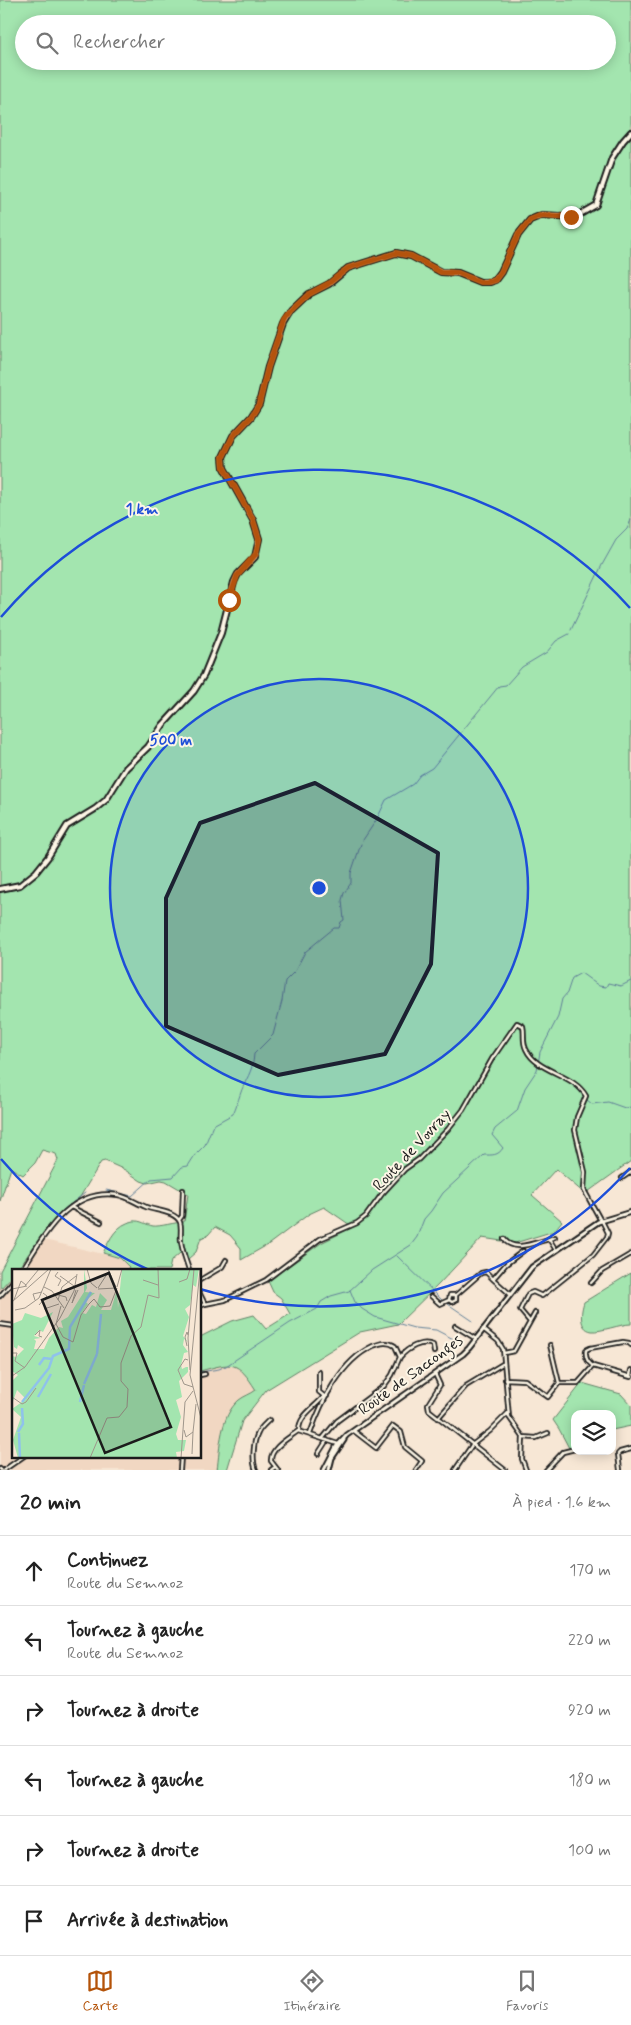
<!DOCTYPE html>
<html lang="fr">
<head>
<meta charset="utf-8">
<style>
  :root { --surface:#fff; --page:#f6f6f6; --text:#222; --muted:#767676; --line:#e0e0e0; --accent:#b45309 }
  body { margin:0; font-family:Mynerve,sans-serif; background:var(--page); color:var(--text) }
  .controls { position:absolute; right:15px; bottom:15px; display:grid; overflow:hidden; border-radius:10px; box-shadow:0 2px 12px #0003 }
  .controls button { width:45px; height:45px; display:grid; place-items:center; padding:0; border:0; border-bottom:1px solid var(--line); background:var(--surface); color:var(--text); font:25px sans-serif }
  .stop { position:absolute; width:15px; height:15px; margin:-11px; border:4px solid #b45309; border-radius:50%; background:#fff }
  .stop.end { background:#b45309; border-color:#fff; box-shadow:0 1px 5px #0008 }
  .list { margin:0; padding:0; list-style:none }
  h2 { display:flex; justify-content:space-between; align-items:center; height:65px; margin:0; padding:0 20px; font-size:21px }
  h2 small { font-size:16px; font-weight:400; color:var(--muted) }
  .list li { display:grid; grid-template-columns:32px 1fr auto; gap:15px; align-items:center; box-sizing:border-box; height:70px; padding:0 20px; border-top:1px solid var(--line) }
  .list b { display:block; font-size:19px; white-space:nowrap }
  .list p { margin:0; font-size:16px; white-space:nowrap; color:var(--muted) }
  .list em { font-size:16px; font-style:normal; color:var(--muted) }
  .icon { flex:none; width:28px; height:28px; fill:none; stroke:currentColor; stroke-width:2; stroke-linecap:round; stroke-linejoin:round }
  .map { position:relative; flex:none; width:631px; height:1470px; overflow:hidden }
  .search { position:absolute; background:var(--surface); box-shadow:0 2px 12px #0003; left:15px; right:15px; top:15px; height:55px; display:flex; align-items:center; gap:12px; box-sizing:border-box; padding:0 18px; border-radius:28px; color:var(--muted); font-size:19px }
  .sheet { height:485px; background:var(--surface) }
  nav { display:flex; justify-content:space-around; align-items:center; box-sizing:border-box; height:70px; border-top:1px solid var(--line); background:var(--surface); font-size:14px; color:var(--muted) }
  nav a { display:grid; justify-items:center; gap:2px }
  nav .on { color:var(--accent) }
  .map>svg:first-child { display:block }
  .built { fill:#f1d7c2 }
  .green { fill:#a3e5af; stroke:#608066; fill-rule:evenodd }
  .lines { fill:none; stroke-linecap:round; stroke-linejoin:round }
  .stream { stroke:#618098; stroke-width:1 }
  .minor-casing { stroke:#1c1c1c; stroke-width:6 }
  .tertiary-casing { stroke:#1c1c1c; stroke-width:7 }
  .secondary-casing { stroke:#1c1c1c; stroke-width:8 }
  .minor { stroke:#fcf5e5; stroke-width:2.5 }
  .tertiary { stroke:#fcf5e5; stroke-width:3 }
  .secondary { stroke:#fcf5e5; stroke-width:4 }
  .route { stroke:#b45309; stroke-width:6 }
  .marked { fill:#1c1c1c; fill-opacity:0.2; stroke:#1c1c1c; stroke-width:4; stroke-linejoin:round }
  .ring { fill:none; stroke:#1d4ed8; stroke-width:2.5 }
  .labels { text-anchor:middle; stroke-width:4; stroke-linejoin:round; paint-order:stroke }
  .street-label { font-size:16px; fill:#1c1c1c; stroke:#fcf5e5 }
  .inset-river { fill:none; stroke:#8fc2eb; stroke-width:2.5 }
  .inset-road { fill:none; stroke:#9f968b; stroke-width:1 }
  .view { fill:#1c1c1c; fill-opacity:0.15; stroke:#1c1c1c; stroke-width:2.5 }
  .inset-edge { fill:none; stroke:#1c1c1c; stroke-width:2.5 }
  .centre { fill:#1d4ed8; stroke:#fcf5e5; stroke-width:2.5 }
  .ring-label { font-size:15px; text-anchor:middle; font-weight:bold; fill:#1d4ed8; stroke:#fcf5e5; stroke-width:4; stroke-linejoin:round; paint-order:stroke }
</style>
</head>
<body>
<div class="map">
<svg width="631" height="1470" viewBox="0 0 631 1470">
  <rect width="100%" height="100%" fill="#f7e7d5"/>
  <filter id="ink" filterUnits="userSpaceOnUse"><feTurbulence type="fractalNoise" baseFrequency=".02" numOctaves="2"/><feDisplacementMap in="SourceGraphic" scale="10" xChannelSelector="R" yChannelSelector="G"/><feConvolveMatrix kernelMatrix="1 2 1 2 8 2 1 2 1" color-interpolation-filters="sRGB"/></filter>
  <g filter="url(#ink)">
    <path class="built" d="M40,1239L120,1258L129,1267L127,1270H17Z
      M14,1274V1456H200V1371L223,1364L239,1368L245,1372L256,1390L239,1400L221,1470H0V1289Z"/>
    <path class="green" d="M0,0H631V1161L585,1194L556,1169L532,1195L562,1221L554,1231L515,1243L482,1238L439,1284L398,1324L360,1332L266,1390L242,1421L227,1470H217C220,1448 220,1416 239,1400C244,1396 251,1394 256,1390C237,1360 233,1362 200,1371V1337L232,1321L254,1315L266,1329L290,1314L281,1298L273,1292L268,1281L321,1243L353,1227L324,1207L309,1214L269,1244L241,1260V1248L230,1235L215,1227L208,1235L201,1238L196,1252L188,1259L180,1253L171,1261L169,1270H127L129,1267L120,1258L103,1253C110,1239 116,1224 134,1221C140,1220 147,1225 153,1226C159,1227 176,1222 184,1222L188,1194L166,1181L161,1180L147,1183L141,1181L125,1170L105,1161L101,1162L80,1197L60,1213L47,1228L17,1270H14V1274L0,1289V1271L58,1160L56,1154L42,1150L35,1163L23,1175L11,1168L0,1201ZM24,24H607V61H24Z
      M631,1273V1324C621,1324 600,1332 592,1331C578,1329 581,1311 584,1302Z
      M582,1383L621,1394L631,1405V1426L612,1430V1414H575V1448H569L559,1429L553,1420Z"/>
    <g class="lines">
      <path class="stream" d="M571,630L602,565L616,540L627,529L631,520
        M363,840L377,819L386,800L413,784L420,775L432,768L499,686L506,685L522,667L547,652L556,641L569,634
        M578,1090L584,1096
        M587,1100L592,1104L608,1102L625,1108L631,1107
        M197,1153L205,1145L213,1125L233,1114C236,1107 238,1101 240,1095C245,1079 253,1073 254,1054L273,1035L282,1001L285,981L295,971L305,952L334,928H339L341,922L344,920L342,900L344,893L351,883V873L361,844
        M106,1190L132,1196L151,1179L173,1177L182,1167L188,1166L195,1155
        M63,1210L85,1193
        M396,1255L442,1300
        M350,1290L355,1302L362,1309L375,1317L414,1328L436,1330L463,1344
        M448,1304L473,1321
        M200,1372L219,1369L226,1366L290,1323L317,1309L321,1302L331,1296L349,1291L372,1270L411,1245L417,1237L424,1219L431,1211L443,1193L484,1155C492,1155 498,1156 503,1148L492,1135L495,1129L517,1111L525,1088L537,1070L540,1052L558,1017L562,999L567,993L572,978L581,973L599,986L606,987L608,983L621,986L631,981"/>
      <defs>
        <path id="minor" d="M622,1178L631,1172
          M71,1207L101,1222
          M179,1220L182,1216L183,1190
          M504,1239C514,1253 536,1242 549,1239L556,1250
          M549,1239L555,1237
          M22,1270C44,1236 69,1187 118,1195C128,1197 136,1203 146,1207C155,1211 175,1211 180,1222C182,1227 180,1235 181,1241C182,1251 186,1260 189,1270
          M200,1280L222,1267L226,1260
          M591,1283L602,1271L631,1254
          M200,1294L205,1304L225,1300L266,1280L320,1239L357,1223L366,1216L382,1194L405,1169L419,1159L448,1129L463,1110L492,1059L517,1023L523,1026C525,1034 522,1041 526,1049C537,1073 573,1073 586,1096L577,1117L575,1130L585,1172L584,1190L601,1221
          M510,1294L493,1279L506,1264L523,1251
          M456,1295V1300L452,1302L449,1300L450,1295H456L481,1273L486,1272L493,1279
          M0,1296L14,1280
          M431,1296L440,1304L449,1300
          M200,1306L205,1304
          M530,1322L535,1313
          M0,1324L14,1326
          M455,1326L476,1339
          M483,1329L498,1341L503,1349L509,1417L523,1437L522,1459L526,1470
          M550,1345L559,1383
          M504,1353L514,1351L530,1322L520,1310L528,1294L533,1292L542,1296L593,1255L607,1237L608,1233L602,1221
          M400,1357C408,1348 421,1340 433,1345L434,1352
          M593,1366C587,1362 585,1357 586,1350L590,1348L623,1342L629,1343L631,1345
          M319,1372V1392L324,1396
          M435,1374L440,1385L428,1404L429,1410L505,1470
          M200,1375L205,1374
          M630,1376L631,1370
          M505,1379L525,1380L548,1397L559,1383
          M559,1383H578L593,1366L631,1377
          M438,1418L466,1386L504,1363
          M299,1430C299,1415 316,1407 324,1396H327
          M354,1431L376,1448L393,1426L401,1432L405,1447L422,1461L416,1470
          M310,1434C321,1402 341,1361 373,1346C381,1343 388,1341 395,1346L400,1357L392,1375L384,1386L337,1421L323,1438
          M523,1437L536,1438L548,1433
          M318,1454L327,1440
          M0,1469L1,1470
          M4,1470L24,1456
          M180,1470L181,1456
          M256,1470C252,1461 253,1442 258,1433C260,1428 265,1424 269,1420
          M271,1470L275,1467
          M278,1470L271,1461C270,1448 289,1438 298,1431L338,1444
          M455,1470L472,1445L490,1431L508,1413
          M546,1470L563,1452L575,1449
          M620,1470L618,1454L620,1452L631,1449"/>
        <path id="tertiary" d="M324,1470L336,1447L347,1435L463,1354L469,1348L532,1267L598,1222L631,1212
          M329,1470L332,1458L344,1440"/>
        <path id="secondary" d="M0,889L20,885L36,872L48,857L67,826L95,809L106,800L126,768L148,747L163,725L194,691L204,675L221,633L234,582L238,574L255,557L259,539L253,520L224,468L223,457L233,436L251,417L259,404L268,367L283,324L291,311L309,294L329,284L348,268L396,253L411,256L441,272L458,273L480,282H489L495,280L501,272L518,235L530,220L542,215L575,217L596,205L612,158L623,141L631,132"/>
      </defs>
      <use href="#minor" class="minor-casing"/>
      <use href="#tertiary" class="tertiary-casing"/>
      <use href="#secondary" class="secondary-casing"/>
      <use href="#minor" class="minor"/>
      <use href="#tertiary" class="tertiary"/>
      <use href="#secondary" class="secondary"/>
    </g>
  </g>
  <g class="lines" filter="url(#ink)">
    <path class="route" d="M229,600L237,576L256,554L259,539L253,520L224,468L223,457L233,436L251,417L259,404L268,367L284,320L291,311L309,294L328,284L348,268L396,253L411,256L441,272L458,273L480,282H489L495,280L501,272L518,235L530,220L542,215L571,217"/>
  </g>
  <path class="marked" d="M315,783L438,853L431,964L385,1054L278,1075L166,1026V898L200,823Z"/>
  <circle cx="319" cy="888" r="209" fill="#1d4ed8" fill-opacity=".12"/>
  <g class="ring">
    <circle cx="319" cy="888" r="209"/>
    <path d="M630 1168A418 418 0 0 1 200 1289M149 1270A418 418 0 0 1 1 1159M1 617A418 418 0 0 1 630 608"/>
  </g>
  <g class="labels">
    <g class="street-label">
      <text transform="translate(411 1149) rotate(-47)" y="6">Route de Vovray</text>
      <text transform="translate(410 1374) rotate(-36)" y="6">Route de Sacconges</text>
    </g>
  </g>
  <g transform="translate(12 1269)">
    <rect width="189" height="189" fill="#f7e7d5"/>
    <path d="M72,0L75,19L73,23L83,24L73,32L76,35L70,44L74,45L80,36L84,38L88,24L95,31L89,41H99L105,20L106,39L110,0H187L184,18L181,16L178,36L173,40L177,48L171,67L176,73L172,70L171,76L176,83L172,84L169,96L170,100L174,98H176V103L167,112L170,128L164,131L169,148L164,165L166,171H174L172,182L164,183L165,189H6L1,171L9,148L0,140L14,130L5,121L0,135V112L6,106L0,102V87L4,88L12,80L6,76L5,80L2,78L0,55L10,51L13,44L29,49L41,43L31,63L27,61L22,67L29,69L22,70L24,72L22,80H32L37,69L47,58L51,59L49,52L56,48L72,23Z" fill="#a3e5af"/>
    <path class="inset-river" d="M85,85L89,45M27,96L32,89L40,90M72,115L85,85M26,128L39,105M10,133L37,99L41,87L57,80L58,58L79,23M68,133L72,116M6,163L11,155L10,139M7,164L8,189"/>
    <path class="inset-road" d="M75,0L79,14L85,19M96,0L104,18M188,0L178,106L189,149M48,7L62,17M131,11L146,16M167,13L175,10L178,0M13,17L27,0M46,17L49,11L43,7L46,3M32,18L40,22L52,39M105,18L110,0M86,19L97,2M0,20L15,17M86,20L104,19M64,21L60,34L66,21M42,25L54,28L55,32M2,31L9,12L14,16M23,31L21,25L30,23M46,31L50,18L64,7M0,33L37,0M27,36L35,27L31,24M32,40L47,35M3,41L13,39L27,29L39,0M44,55L51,68L61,73L69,46L77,35L82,30L88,38L98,37L105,19M44,55L49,37M23,66L28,61L27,67L30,68M175,77L173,68L175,63L176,66M0,84H5L3,92L13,99M176,91L173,90L166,101L172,115L181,118M178,101L176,69L182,0M0,107L13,98L48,49L62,22L65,5M0,128L10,135L14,133L24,119M172,161L174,168L181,163L184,135M180,185L181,163M78,189L95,149L107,148L115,138L116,120L109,112V94L119,67L129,58L136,26L147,29L146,0M169,189L173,133L181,122"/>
    <path class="view" d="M97,4L159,158L93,184L30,31Z"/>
    <rect width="189" height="189" class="inset-edge"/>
  </g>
  <circle cx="319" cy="888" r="8" class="centre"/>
  <g class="ring-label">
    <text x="142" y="514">1 km</text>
    <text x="171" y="745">500 m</text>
  </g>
</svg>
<div class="controls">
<button><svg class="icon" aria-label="layers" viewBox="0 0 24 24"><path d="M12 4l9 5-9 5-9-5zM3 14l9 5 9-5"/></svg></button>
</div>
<div class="stop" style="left:229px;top:600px"></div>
<div class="stop end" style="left:571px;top:217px"></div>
<div class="search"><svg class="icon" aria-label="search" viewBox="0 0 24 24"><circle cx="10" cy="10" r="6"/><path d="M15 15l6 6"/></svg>Rechercher</div>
</div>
<section class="sheet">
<h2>20 min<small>À pied · 1.6 km</small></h2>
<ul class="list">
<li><svg class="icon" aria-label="ahead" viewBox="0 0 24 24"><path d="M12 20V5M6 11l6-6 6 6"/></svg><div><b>Continuez</b><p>Route du Semnoz</p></div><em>170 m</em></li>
<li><svg class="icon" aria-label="left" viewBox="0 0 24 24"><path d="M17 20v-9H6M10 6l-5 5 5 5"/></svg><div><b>Tournez à gauche</b><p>Route du Semnoz</p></div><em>220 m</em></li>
<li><svg class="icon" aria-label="right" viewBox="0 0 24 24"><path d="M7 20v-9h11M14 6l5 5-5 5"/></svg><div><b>Tournez à droite</b></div><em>920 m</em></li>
<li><svg class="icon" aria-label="left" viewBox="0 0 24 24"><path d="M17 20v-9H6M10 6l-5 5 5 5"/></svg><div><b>Tournez à gauche</b></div><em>180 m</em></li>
<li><svg class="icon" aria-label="right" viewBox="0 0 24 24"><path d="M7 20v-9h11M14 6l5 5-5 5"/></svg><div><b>Tournez à droite</b></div><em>100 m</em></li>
<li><svg class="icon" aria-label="arrive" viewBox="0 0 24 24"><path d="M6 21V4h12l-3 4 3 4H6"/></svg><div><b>Arrivée à destination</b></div></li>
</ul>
</section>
<nav>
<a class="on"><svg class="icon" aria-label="map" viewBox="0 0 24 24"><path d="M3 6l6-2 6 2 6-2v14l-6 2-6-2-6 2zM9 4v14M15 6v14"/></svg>Carte</a>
<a><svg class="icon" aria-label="directions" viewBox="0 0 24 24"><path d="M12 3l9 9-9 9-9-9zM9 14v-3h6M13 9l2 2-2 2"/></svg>Itinéraire</a>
<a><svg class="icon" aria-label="saved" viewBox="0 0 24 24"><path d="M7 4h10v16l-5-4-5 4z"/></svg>Favoris</a>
</nav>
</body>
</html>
